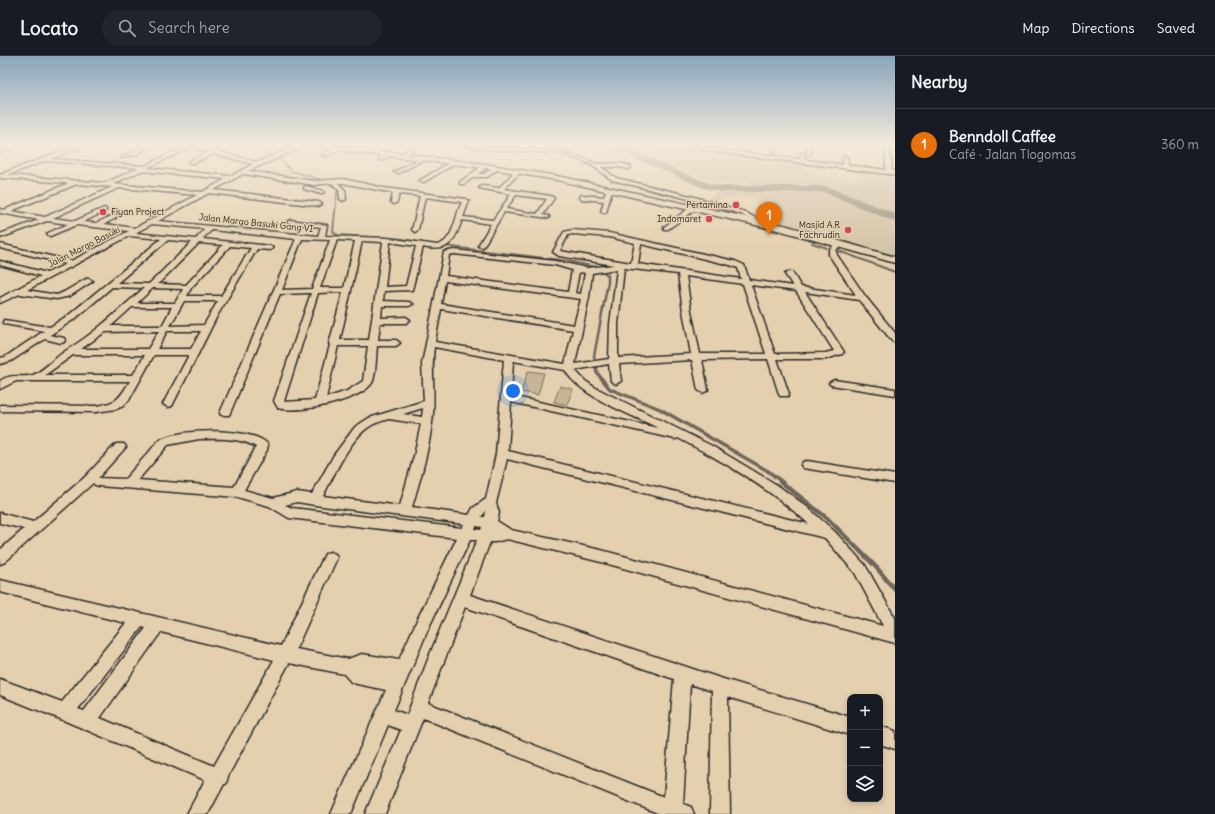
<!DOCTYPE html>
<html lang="en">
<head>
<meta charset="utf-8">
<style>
  :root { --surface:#171b24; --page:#20242c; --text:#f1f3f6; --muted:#9ea1a6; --line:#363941; --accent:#d93025 }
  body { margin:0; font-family:Delius,sans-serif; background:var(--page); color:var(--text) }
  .controls { position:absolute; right:12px; bottom:12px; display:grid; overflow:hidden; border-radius:8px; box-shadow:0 2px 6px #0003 }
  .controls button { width:36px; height:36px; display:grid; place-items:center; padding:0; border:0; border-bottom:1px solid var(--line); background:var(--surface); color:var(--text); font:20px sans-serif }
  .you { position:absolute; left:513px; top:335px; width:14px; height:14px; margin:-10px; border:3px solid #fff; border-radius:50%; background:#1a73e8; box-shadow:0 0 0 6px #1a73e833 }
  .badge { display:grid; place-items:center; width:26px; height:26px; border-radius:50%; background:var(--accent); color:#fff; font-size:13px; font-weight:700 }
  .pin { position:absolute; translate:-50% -33px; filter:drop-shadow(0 1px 2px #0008) }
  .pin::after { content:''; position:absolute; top:21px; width:14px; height:12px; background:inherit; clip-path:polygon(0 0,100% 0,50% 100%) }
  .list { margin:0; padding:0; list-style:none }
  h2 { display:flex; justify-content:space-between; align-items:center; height:52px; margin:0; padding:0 16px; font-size:17px }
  h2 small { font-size:13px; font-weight:400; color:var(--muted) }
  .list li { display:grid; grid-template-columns:26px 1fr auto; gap:12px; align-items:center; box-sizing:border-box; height:72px; padding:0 16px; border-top:1px solid var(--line) }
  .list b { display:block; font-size:15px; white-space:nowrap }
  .list p { margin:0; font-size:13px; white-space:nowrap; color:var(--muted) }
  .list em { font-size:13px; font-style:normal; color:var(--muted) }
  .icon { flex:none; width:22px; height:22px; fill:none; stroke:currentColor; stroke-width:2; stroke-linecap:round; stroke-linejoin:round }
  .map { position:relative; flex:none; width:895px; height:758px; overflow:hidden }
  header { display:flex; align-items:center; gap:24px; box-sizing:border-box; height:56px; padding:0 20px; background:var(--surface); border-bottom:1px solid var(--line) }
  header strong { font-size:19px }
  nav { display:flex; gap:22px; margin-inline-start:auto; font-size:14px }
  .search { width:280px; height:36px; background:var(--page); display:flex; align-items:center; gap:10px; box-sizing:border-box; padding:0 14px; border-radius:22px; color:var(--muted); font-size:15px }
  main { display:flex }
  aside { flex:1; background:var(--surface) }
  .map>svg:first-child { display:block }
  .built { fill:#d4c2a4 }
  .green { fill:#c6b599; stroke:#787062 }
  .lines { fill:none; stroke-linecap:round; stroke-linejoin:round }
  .stream-far4 { stroke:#6e665a; stroke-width:1.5 }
  .stream-far3 { stroke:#6e665a; stroke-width:2 }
  .stream-far2 { stroke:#6e665a; stroke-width:2.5 }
  .stream-far1 { stroke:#6e665a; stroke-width:3.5 }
  .stream { stroke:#6e665a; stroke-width:4.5 }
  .river { fill:#9a8e7a; fill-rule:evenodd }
  .minor-casing { stroke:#2b2b2b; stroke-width:3 }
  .secondary-casing { stroke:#2b2b2b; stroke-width:3 }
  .primary-casing { stroke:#2b2b2b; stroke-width:3 }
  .minor { fill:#e4d0af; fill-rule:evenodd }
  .secondary { fill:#e4d0af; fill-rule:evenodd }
  .primary { fill:#e4d0af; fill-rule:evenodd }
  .poi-dot { fill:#d1495b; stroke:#e4d0af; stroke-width:1.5 }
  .labels { text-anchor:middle; stroke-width:3; stroke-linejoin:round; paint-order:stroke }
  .far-poi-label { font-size:9px; fill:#2b2b2b; stroke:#e4d0af; text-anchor:end }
  .far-street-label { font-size:9px; fill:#2b2b2b; stroke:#e4d0af }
</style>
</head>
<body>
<header>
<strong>Locato</strong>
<div class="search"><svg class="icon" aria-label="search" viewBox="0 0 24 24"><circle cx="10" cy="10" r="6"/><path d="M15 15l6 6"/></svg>Search here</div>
<nav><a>Map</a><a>Directions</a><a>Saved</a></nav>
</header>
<main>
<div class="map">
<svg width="895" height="758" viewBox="0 0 895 758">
  <rect width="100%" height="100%" fill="#e4d0af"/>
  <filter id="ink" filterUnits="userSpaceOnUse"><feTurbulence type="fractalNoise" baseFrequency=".025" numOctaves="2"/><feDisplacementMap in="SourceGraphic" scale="8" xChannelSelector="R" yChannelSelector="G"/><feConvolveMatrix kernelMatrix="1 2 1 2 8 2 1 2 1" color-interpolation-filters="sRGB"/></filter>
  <g filter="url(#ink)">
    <path class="built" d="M618,89H661L808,107L805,113L808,116L821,120L839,124L863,123L864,118L875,119L874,115L895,118V202L818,177L763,162L759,159L758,148L755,147L757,142L734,141L715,145L707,143L712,142L715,137L718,136L760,137L749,126L733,128L710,125L669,107Z"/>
    <path class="green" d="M528,315L544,317L538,339L521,336Z
      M560,330L573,333L567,349L554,346Z"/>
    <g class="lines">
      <path class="stream-far4" d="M253,89L281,104L291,115L326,125L337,134L336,147
        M604,119L610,123L659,137L685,142"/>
      <path class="stream-far3" d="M336,146L333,176L338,179L403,183L435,189L569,205L595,211L608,219
        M734,157L737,159V164L739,165L778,176
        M812,187L827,192
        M839,195L895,216"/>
      <path class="stream-far2" d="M596,310L594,300L608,226V219L606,218"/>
      <path class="stream-far1" d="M596,309L597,317L610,333L660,353L768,415L782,426"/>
      <path class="stream" d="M780,425L828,463L876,511L895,534"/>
      <path class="river" d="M605,89H618L711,128L721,130H826L895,158V166L824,136H721L704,132Z"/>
      <defs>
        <path id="minor" d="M11,89H19L0,96V93Z
          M40,89H61L65,91L63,92Z
          M78,89H86L51,103L144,110L187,89H196L257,106L300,89H307L248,115L315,125L343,123L384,132L466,143L469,145L463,161L493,164L511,138L479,132L482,130L499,132L516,114L521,115L504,133L551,140L554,142L543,159L549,160V162L504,156L483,191L478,190L491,168L462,164C454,187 448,197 423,191L412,234L384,235L383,245L409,246L413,248L409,250H382L381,262L406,261L410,264L406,267H380L378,284H396L400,287L396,290H377C376,299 376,320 372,327C360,345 299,358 278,352L274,345L311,237L280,238L230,357L229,359H221L220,357L296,183L212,174L202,183L270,190L273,192L270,194L257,193L217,260L172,350L168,351L163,348L189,299H154L129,344L123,350L116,353L96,356L0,355V349L96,350C117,347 119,343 130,325H16L0,333V325C13,316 21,323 33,319C42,316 58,299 67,294C95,277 119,254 144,232L112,231L76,262L50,279L64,282L65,284L64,286L61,287L45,283L11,305L0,308V302L5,301L44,275L4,268L3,266L4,264L50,271L70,258L161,183L129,180L27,234L57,239L64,236L86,223H89L93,225L70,240L57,243L20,238L0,247V242L41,220L0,209V205L47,217L66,208L0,192V188L71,205L129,175L76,169L50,180L47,178L48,177L68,168L47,165L0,182V178L39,164L0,157V153L4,154L69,127L0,122V118L4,119V117ZM192,91L209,96L189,105V107H193L214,98L253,108L231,120L147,112ZM45,105H46L138,112L105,127L8,119ZM141,115L226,123L202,136L113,128ZM243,118L315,129L332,127L339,134L340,143L343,145L346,143L345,134L338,127H343L393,137L391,146L394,148L397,146L399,138L420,140L412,174L415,176L418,174L425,141L462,146C455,159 454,186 437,189L387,182L325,180L327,169L290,164L288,165V167L321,171L318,180L158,165L209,137L319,150L322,148L319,146L214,134ZM77,128L112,131L45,161L11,155ZM119,132L197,139L135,172L104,168L116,162V160L114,159L96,167L83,166L106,155V153L104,152L75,165L53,162ZM516,139L547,143L537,158L506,153ZM152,168L205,173L196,183L135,177ZM302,183L330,184L312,233L282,234ZM168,184L192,186L149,228L117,227ZM337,184L355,185L344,232H320ZM362,185L383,186L369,284H340ZM390,186L416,190L406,230L385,231ZM199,187L223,189L186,229L158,228ZM230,190L251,192L221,240H187L191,232ZM153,232L183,233L175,247H137ZM343,236L330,285L329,287L330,289L315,344L285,346L284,345L318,237ZM184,245H218L204,269L170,270ZM132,251H172L162,270H111ZM159,275L148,293H81L105,276ZM167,275H201L191,293H157ZM338,290H368L363,325L347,335L326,342ZM73,299H145L133,319H45Z
          M143,89H149L138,98L122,102L120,101L134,96Z
          M459,89L563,95L597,108L620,107L630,110L631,111L628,113L620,111H601L616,122L691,140L745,156L764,167L759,168L741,158L705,147L668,173H664V171L692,150L701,146L612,124L590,108L562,97L496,94Z
          M772,89H776L775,96L771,95Z
          M807,89H811V98L803,99L808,106L805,108L798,98L807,97Z
          M885,89H889L892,116L889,118L886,116Z
          M336,92L340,93L326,100L322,99Z
          M410,92L414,93L404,101H400V99Z
          M388,97L392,98L383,104H379V102Z
          M845,100L847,101L849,111L846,113L843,111V101Z
          M423,101L427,102L399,117L394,116Z
          M454,104L456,105V107L424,126L419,125Z
          M485,108L488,110L487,111L478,118H484L494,111L499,112L487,121H474L464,128H460V126Z
          M306,130L323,135L324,136L321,138L304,133V131Z
          M607,132L612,133L606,157L601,156L604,145L582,143L579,141L582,139L604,141Z
          M573,174L609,177L735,205L744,209L749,224L793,230L785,218L789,216H792L801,231L856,239L829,199V195L836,186H840L841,187L836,195L837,199L865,240L895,277V286L892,285L859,244L805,236L844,296L842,298L826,303H777L789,338L788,340H780L779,338L768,303L702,304L708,334L703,337L698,334L692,304L619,308L621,325L616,328L611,325L609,308L575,314L584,324L594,331L712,390L777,429L807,451L835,476L865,509L895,562V587L601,506L507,483L495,486H490L470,539L720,622L850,661V679L728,641L730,758H710L712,635L690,628L683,748L691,751L694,758H660L423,662L385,758H365L401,674L388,669L351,758H331L386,634L357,628L351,626L344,618L289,607L228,720L226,728H224L208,758H187L205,724L63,664L0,639V623L62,646L126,567L0,536V524L281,590L325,498L330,496L335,498L337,502L296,593L348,603L362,598L399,604L417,564L457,482L289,462L269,450L237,441L99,430L95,429L93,427L5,506L0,508V494L24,473L0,467V457L33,466L85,421L116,388H124L126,391L98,422L125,423C133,414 141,405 150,395C153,392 156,386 160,384C176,372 257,371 268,389L267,394L244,434L273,442L297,436L312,438L334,399L355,371L369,362L424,345L422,308L444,196L454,194L555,205L587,212L614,209L559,200L553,196L564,176ZM573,178L609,181L635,187L631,207L560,195L568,179ZM641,188L730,209L738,212L741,223L638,208ZM454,198L555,209L572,214L568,236L446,220L449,199ZM624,212L678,218L683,255L691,298L618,302V268ZM617,213L610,268L609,303L575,308L589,241L592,217ZM579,216L585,217L581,238L575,237ZM686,220L743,228L766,298H700L691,255ZM445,225L581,243L574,269L441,248ZM751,229L796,235L834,295L825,297L775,298ZM441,253L573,274L565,308L435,286ZM434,291L504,304L496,398L486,443L473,452L469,459L412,451C421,421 430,390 433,358C435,336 431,314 434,291ZM513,305L565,314C580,341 631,358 658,372L511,340ZM511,346L675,383L678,382C725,406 770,433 809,468L508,395ZM423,352L422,361L403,358ZM389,363L421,368L414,400L400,450L323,440C335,418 350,381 372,369C377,366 383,365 389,363ZM199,383C217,383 239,381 256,391L234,431L138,424L168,389ZM507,403L825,482L855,517L883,570L601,494L511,474L497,465L499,457L496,447ZM297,446L315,449L464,468L462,472L292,452L285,449ZM486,455L485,461H481ZM476,470L482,471L481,474L475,473ZM470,484H477L430,598L407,659L394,654L429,571ZM465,551L674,623L664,741L428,647ZM142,571L146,572L84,655L78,653ZM161,576L274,604L214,710L100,662Z
          M834,324L895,333V339L831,329L829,327Z
          M807,405L895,419V427L803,412L801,409L803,406Z
          M880,670L895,675V693L880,688Z"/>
        <path id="secondary" d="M661,89H684L895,115V119Z"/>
        <path id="primary" d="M310,89H334L485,108L557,120L784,169L895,201V207L782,175L557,124L485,112L313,91Z"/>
      </defs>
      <use href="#minor" class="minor-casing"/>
      <use href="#secondary" class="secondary-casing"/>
      <use href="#primary" class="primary-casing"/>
      <use href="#minor" class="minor"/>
      <use href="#secondary" class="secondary"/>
      <use href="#primary" class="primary"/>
    </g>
  </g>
  <linearGradient id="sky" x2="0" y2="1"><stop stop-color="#89a5bc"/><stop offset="0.45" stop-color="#f3eadb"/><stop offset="1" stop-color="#f3eadb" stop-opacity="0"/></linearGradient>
  <rect width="895" height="196" fill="url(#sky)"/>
  <g class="poi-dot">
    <circle cx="736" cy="149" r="4"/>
    <circle cx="103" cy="156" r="4"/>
    <circle cx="709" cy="163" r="4"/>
    <circle cx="848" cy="174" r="4"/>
  </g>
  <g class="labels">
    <g class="far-poi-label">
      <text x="728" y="152">Pertamina</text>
      <text x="111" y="159" text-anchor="start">Fiyan Project</text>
      <text x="701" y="166">Indomaret</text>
      <text x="840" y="172">Masjid A.R<tspan x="840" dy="10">Fachrudin</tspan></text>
    </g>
    <g class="far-street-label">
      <text transform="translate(256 167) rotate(6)" y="3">Jalan Margo Basuki Gang VI</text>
      <text transform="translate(84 191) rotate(-27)" y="3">Jalan Margo Basuki</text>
    </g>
  </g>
</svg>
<div class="controls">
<button>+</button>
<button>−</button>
<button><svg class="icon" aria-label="layers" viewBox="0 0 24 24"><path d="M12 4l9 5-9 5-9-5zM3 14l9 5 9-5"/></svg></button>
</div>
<div class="you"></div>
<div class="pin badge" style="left:769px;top:179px;background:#e8710a">1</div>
</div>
<aside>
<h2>Nearby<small></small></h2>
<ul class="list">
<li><span class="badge" style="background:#e8710a">1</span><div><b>Benndoll Caffee</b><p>Café · Jalan Tlogomas</p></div><em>360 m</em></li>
</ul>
</aside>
</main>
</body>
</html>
